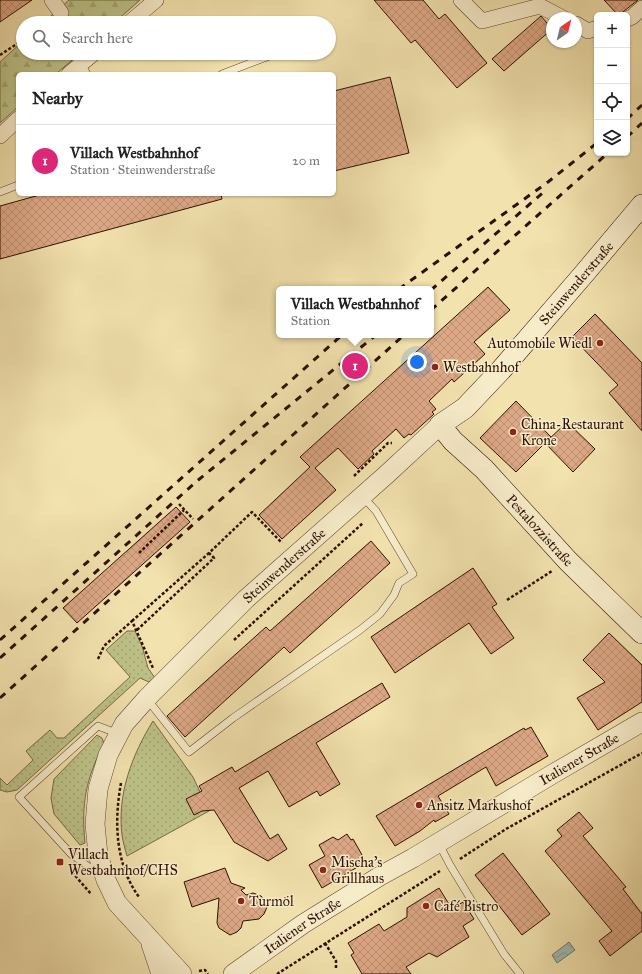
<!DOCTYPE html>
<html lang="en">
<head>
<meta charset="utf-8">
<style>
  :root { --surface:#fff; --page:#f2f2f2; --text:#222; --muted:#767676; --line:#e0e0e0; --accent:#db2777 }
  body { margin:0; font-family:"IM FELL Great Primer",serif; background:var(--page); color:var(--text) }
  .controls { position:absolute; right:12px; top:12px; display:grid; overflow:hidden; border-radius:6px; box-shadow:0 1px 3px #0004 }
  .controls button { width:36px; height:36px; display:grid; place-items:center; padding:0; border:0; border-bottom:1px solid var(--line); background:var(--surface); color:var(--text); font:20px sans-serif }
  .compass { position:absolute; left:546px; top:12px; width:36px; height:36px; border-radius:50%; background:var(--surface); box-shadow:0 1px 3px #0004; rotate:35deg }
  .you { position:absolute; left:417px; top:362px; width:14px; height:14px; margin:-10px; border:3px solid #fff; border-radius:50%; background:#1a73e8; box-shadow:0 0 0 6px #1a73e833 }
  .badge { display:grid; place-items:center; width:26px; height:26px; border-radius:50%; background:var(--accent); color:#fff; font-size:13px; font-weight:700 }
  .pin { position:absolute; translate:-50% -50%; border:2px solid #fff; box-shadow:0 1px 4px #0006 }
  .popup { position:absolute; left:276px; top:286px; width:158px; height:52px; box-sizing:border-box; display:grid; place-content:center; border-radius:6px; background:var(--surface); filter:drop-shadow(0 1px 3px #0005); font-size:13px; white-space:nowrap; color:var(--muted) }
  .popup b { font-size:15px; color:var(--text) }
  .popup::after { content:''; position:absolute; left:50%; top:100%; margin-left:-8px; border:8px solid transparent; border-top-color:var(--surface) }
  .list { margin:0; padding:0; list-style:none }
  h2 { display:flex; justify-content:space-between; align-items:center; height:52px; margin:0; padding:0 16px; font-size:17px }
  h2 small { font-size:13px; font-weight:400; color:var(--muted) }
  .list li { display:grid; grid-template-columns:26px 1fr auto; gap:12px; align-items:center; box-sizing:border-box; height:72px; padding:0 16px; border-top:1px solid var(--line) }
  .list b { display:block; font-size:15px; white-space:nowrap }
  .list p { margin:0; font-size:13px; white-space:nowrap; color:var(--muted) }
  .list em { font-size:13px; font-style:normal; color:var(--muted) }
  .icon { flex:none; width:22px; height:22px; fill:none; stroke:currentColor; stroke-width:2; stroke-linecap:round; stroke-linejoin:round }
  .map { position:relative; flex:none; width:642px; height:974px; overflow:hidden }
  .search { position:absolute; background:var(--surface); box-shadow:0 1px 3px #0004; left:16px; top:16px; width:320px; height:44px; display:flex; align-items:center; gap:10px; box-sizing:border-box; padding:0 14px; border-radius:22px; color:var(--muted); font-size:15px }
  .panel { position:absolute; background:var(--surface); box-shadow:0 1px 3px #0004; left:16px; top:72px; width:320px; height:124px; border-radius:6px }
  .map>svg:first-child { display:block }
  .grass { fill:url(#grass-dots); stroke:#756a45 }
  .forest { fill:url(#forest-firs); stroke:#756a45 }
  .water { fill:url(#water-waves); stroke:#71776d }
  .building { fill:url(#building-cross-hatch); stroke:#2d1001 }
  .lines { fill:none; stroke-linecap:round; stroke-linejoin:round }
  .service-casing { stroke:#5e442c; stroke-width:8 }
  .minor-casing { stroke:#5e442c; stroke-width:16 }
  .tertiary-casing { stroke:#5e442c; stroke-width:20 }
  .secondary-casing { stroke:#2d1001; stroke-width:22 }
  .path { stroke:#2d1001; stroke-width:2.5; stroke-dasharray:3 2; stroke-linecap:butt }
  .service { stroke:#f7ecca; stroke-width:7 }
  .minor { stroke:#f7ecca; stroke-width:15 }
  .tertiary { stroke:#f7ecca; stroke-width:19 }
  .secondary { stroke:#f7ecca; stroke-width:21 }
  .rail { stroke:#2d1001; stroke-width:3; stroke-dasharray:7 7; stroke-linecap:butt }
  .poi-dot { fill:#8f2418; stroke:#f7ecca; stroke-width:1.5 }
  .labels { text-anchor:middle; stroke-width:3; stroke-linejoin:round; paint-order:stroke }
  .street-label { font-size:14px; fill:#2d1001; stroke:#f7ecca }
  .poi-label { font-size:14px; fill:#2d1001; stroke:#f7ecca; text-anchor:start }
</style>
</head>
<body>
<div class="map">
<svg width="642" height="974" viewBox="0 0 642 974">
  <defs>
    <pattern id="grass-dots" width="8" height="8" patternUnits="userSpaceOnUse"><rect width="8" height="8" fill="#bdc389"/><path d="M2 2h.1M6 6h.1" fill="none" stroke="#a3a674" stroke-width="1.8" stroke-linecap="round"/></pattern>
    <pattern id="forest-firs" width="22" height="20" patternUnits="userSpaceOnUse"><rect width="22" height="20" fill="#bdc389"/><path d="M5 1l3.5 6h-7zM16 11l3.5 6h-7z" fill="#a3a674"/></pattern>
    <pattern id="water-waves" width="16" height="10" patternUnits="userSpaceOnUse"><rect width="16" height="10" fill="#9fbcb5"/><path d="M0 5q4-4 8 0t8 0" fill="none" stroke="#89a19a"/></pattern>
    <pattern id="building-cross-hatch" width="8" height="8" patternUnits="userSpaceOnUse"><rect width="8" height="8" fill="#dda886"/><path d="M0 0l8 8M0 8l8-8" fill="none" stroke="#be9072"/></pattern>
  </defs>
  <rect width="100%" height="100%" fill="#f2e2ae"/>
  <filter id="stains"><feTurbulence type="fractalNoise" baseFrequency=".005" numOctaves="4"/><feColorMatrix values="0 0 0 0 .2 0 0 0 0 .09 0 0 0 0 .02 0 0 0 .5 -.17"/></filter>
  <radialGradient id="worn" r=".72"><stop offset=".6" stop-color="#630" stop-opacity="0"/><stop offset="1" stop-color="#630" stop-opacity=".3"/></radialGradient>
  <path class="grass" d="M127,631H135L142,646L148,668L155,678L149,682L140,678L17,790L7,792L0,790V778L7,785L33,760L26,751L50,730L57,738H64L130,677L106,650Z
    M153,721L193,777L209,811L127,856C125,849 123,842 122,835C117,794 132,755 153,721Z
    M97,735L102,738L104,743C86,779 81,803 85,843L80,845L54,814L51,798L54,779Z"/>
  <path class="forest" d="M69,0H140L114,23H43Z
    M23,41V53H80L56,74H18V107L0,123V62Z"/>
  <path class="water" d="M569,942L575,950L557,963L552,955Z"/>
  <path class="building" d="M0,0H32L0,22Z
    M374,0H423L439,19L445,14L487,63L457,88L415,40L411,43Z
    M604,0H638L619,15H618Z
    M541,16L552,29L504,71L492,59Z
    M390,77L409,153L334,171V91Z
    M43,194H221L222,199L0,259V206Z
    M488,287L510,310L474,342L485,354L454,382L452,379L429,401L436,409L432,412L434,414L411,435L409,434L404,438L396,429L372,451L374,454L358,469L338,448L315,468L336,490L282,539L259,515L310,467L300,457Z
    M595,314L642,363V431L609,393L618,385L572,337Z
    M516,401L551,437L516,472L480,438Z
    M567,422L595,449L573,472L545,443Z
    M176,507L190,522L77,623L63,608Z
    M371,541L390,563L290,653L284,647L185,737L167,716L266,627L270,631Z
    M473,568L497,604L492,607L514,638L491,654L469,623L395,673L371,637Z
    M609,633L642,665V702L598,730L577,698L605,682L583,660Z
    M382,683L390,697L316,743L340,784L320,796L317,791L289,807L268,771L239,788L270,839L278,834L287,849L268,861L234,842L214,810L202,811L194,815L186,799L202,791L199,786L232,767L235,772Z
    M531,727L548,756L496,786L486,767L438,796L449,814L435,822L434,820L420,831L395,846L376,816L524,728L525,730Z
    M579,812L593,828L583,836L626,887L623,889L642,914V931L610,956L599,941L612,931L545,851L562,836L557,830Z
    M347,834L351,840L353,839L366,862L322,888L309,865L325,856L319,845L333,837L338,840Z
    M503,853L550,914L522,935L475,875Z
    M225,868L231,883L245,888L241,890L246,895L253,893L261,896L266,902L267,907L264,914L259,919L243,921L241,928L237,932L230,935L219,928L217,923L219,898L192,907L184,882Z
    M439,888L452,909L463,902L474,919L463,926L469,937L437,957L429,953L406,967L411,974H362L351,955L354,953L348,943L379,924L384,931L407,917V908Z"/>
  <g class="lines">
    <defs>
      <path id="service" d="M81,64L87,74
        M222,74L272,55
        M0,192L18,185
        M147,699L189,752L233,718L360,630L380,614L394,595L399,583L413,574L376,511L363,497
        M439,844L450,865L504,954L520,974
        M100,875L71,854L19,797L98,726L119,734"/>
      <path id="minor" d="M52,0L61,13
        M461,0L482,21L540,6L563,18
        M627,19L632,17L642,8
        M129,23L156,0
        M576,24L588,31L597,28
        M69,74L94,53
        M0,136L18,119"/>
      <g id="tertiary">
        <path d="M151,944L161,974"/>
        <path id="s1" d="M182,974L117,903L106,880L98,855L95,824L98,789L108,755L124,724L147,698L246,599L386,475L440,425"/>
        <path id="s2" d="M233,974L303,924L380,876L413,858L551,775L642,722"/>
      </g>
      <g id="secondary">
        <path id="s3" d="M642,205L583,275L501,370L465,408L440,425L453,441L484,469L568,561L642,633"/>
      </g>
    </defs>
    <use href="#service" class="service-casing"/>
    <use href="#minor" class="minor-casing"/>
    <use href="#tertiary" class="tertiary-casing"/>
    <use href="#secondary" class="secondary-casing"/>
    <path class="path" d="M0,55L23,40
      M354,476L388,443H392
      M179,504L193,519
      M139,553L184,510
      M507,600L552,571
      M132,621L209,553
      M137,630L214,558L209,553L252,512L282,543
      M234,640L363,523
      M98,659L104,646L132,621L153,668
      M121,783C114,821 115,864 139,897
      M460,859L506,829L642,753
      M72,872L91,894
      M325,943L336,961V968
      M199,971L205,970L208,974
      M277,974L440,871"/>
    <use href="#service" class="service"/>
    <use href="#minor" class="minor"/>
    <use href="#tertiary" class="tertiary"/>
    <use href="#secondary" class="secondary"/>
    <path class="rail" d="M627,119L642,105
      M627,137L642,123
      M399,289L548,182L597,143
      M431,290L546,190
      M431,310L608,153
      M0,640L342,335
      M0,658L197,481L376,335
      M0,698L404,335"/>
  </g>
  <g class="poi-dot">
    <circle cx="600" cy="343" r="4"/>
    <circle cx="435" cy="367" r="4"/>
    <circle cx="513" cy="432" r="4"/>
    <circle cx="419" cy="805" r="4"/>
    <rect x="56" y="858" width="8" height="8" rx="2"/>
    <circle cx="323" cy="870" r="4"/>
    <circle cx="241" cy="901" r="4"/>
    <circle cx="426" cy="906" r="4"/>
  </g>
  <g class="labels">
    <g class="street-label">
      <text transform="translate(576 283) rotate(-49)" y="5">Steinwenderstraße</text>
      <text dy="5" stroke="none"><textPath href="#s3" startOffset="445">Pestalozzistraße</textPath></text>
      <text dy="5" stroke="none"><textPath href="#s1" startOffset="510">Steinwenderstraße</textPath></text>
      <text dy="5" stroke="none"><textPath href="#s2" startOffset="408">Italiener Straße</textPath></text>
      <text dy="5" stroke="none"><textPath href="#s2" startOffset="85">Italiener Straße</textPath></text>
    </g>
    <g class="poi-label">
      <text x="592" y="348" text-anchor="end">Automobile Wiedl</text>
      <text x="443" y="372">Westbahnhof</text>
      <text x="521" y="429">China-Restaurant<tspan x="521" dy="16">Krone</tspan></text>
      <text x="427" y="810">Ansitz Markushof</text>
      <text x="68" y="859">Villach<tspan x="68" dy="16">Westbahnhof/CHS</tspan></text>
      <text x="331" y="867">Mischa's<tspan x="331" dy="16">Grillhaus</tspan></text>
      <text x="249" y="906">Turmöl</text>
      <text x="434" y="911">Café Bistro</text>
    </g>
  </g>
  <rect width="100%" height="100%" filter="url(#stains)"/>
  <rect width="100%" height="100%" fill="url(#worn)"/>
</svg>
<div class="controls">
<button>+</button>
<button>−</button>
<button><svg class="icon" aria-label="locate" viewBox="0 0 24 24"><circle cx="12" cy="12" r="6"/><path d="M12 2v4M12 18v4M2 12h4M18 12h4"/></svg></button>
<button><svg class="icon" aria-label="layers" viewBox="0 0 24 24"><path d="M12 4l9 5-9 5-9-5zM3 14l9 5 9-5"/></svg></button>
</div>
<svg class="compass" viewBox="-18 -18 36 36"><path d="M0-13l5 13h-10z" fill="#e53935"/><path d="M0 13l5-13h-10z" fill="#767676"/></svg>
<div class="you"></div>
<div class="pin badge" style="left:355px;top:366px">1</div>
<div class="popup"><b>Villach Westbahnhof</b>Station</div>
<div class="search"><svg class="icon" aria-label="search" viewBox="0 0 24 24"><circle cx="10" cy="10" r="6"/><path d="M15 15l6 6"/></svg>Search here</div>
<section class="panel">
<h2>Nearby<small></small></h2>
<ul class="list">
<li><span class="badge">1</span><div><b>Villach Westbahnhof</b><p>Station · Steinwenderstraße</p></div><em>20 m</em></li>
</ul>
</section>
</div>
</body>
</html>
